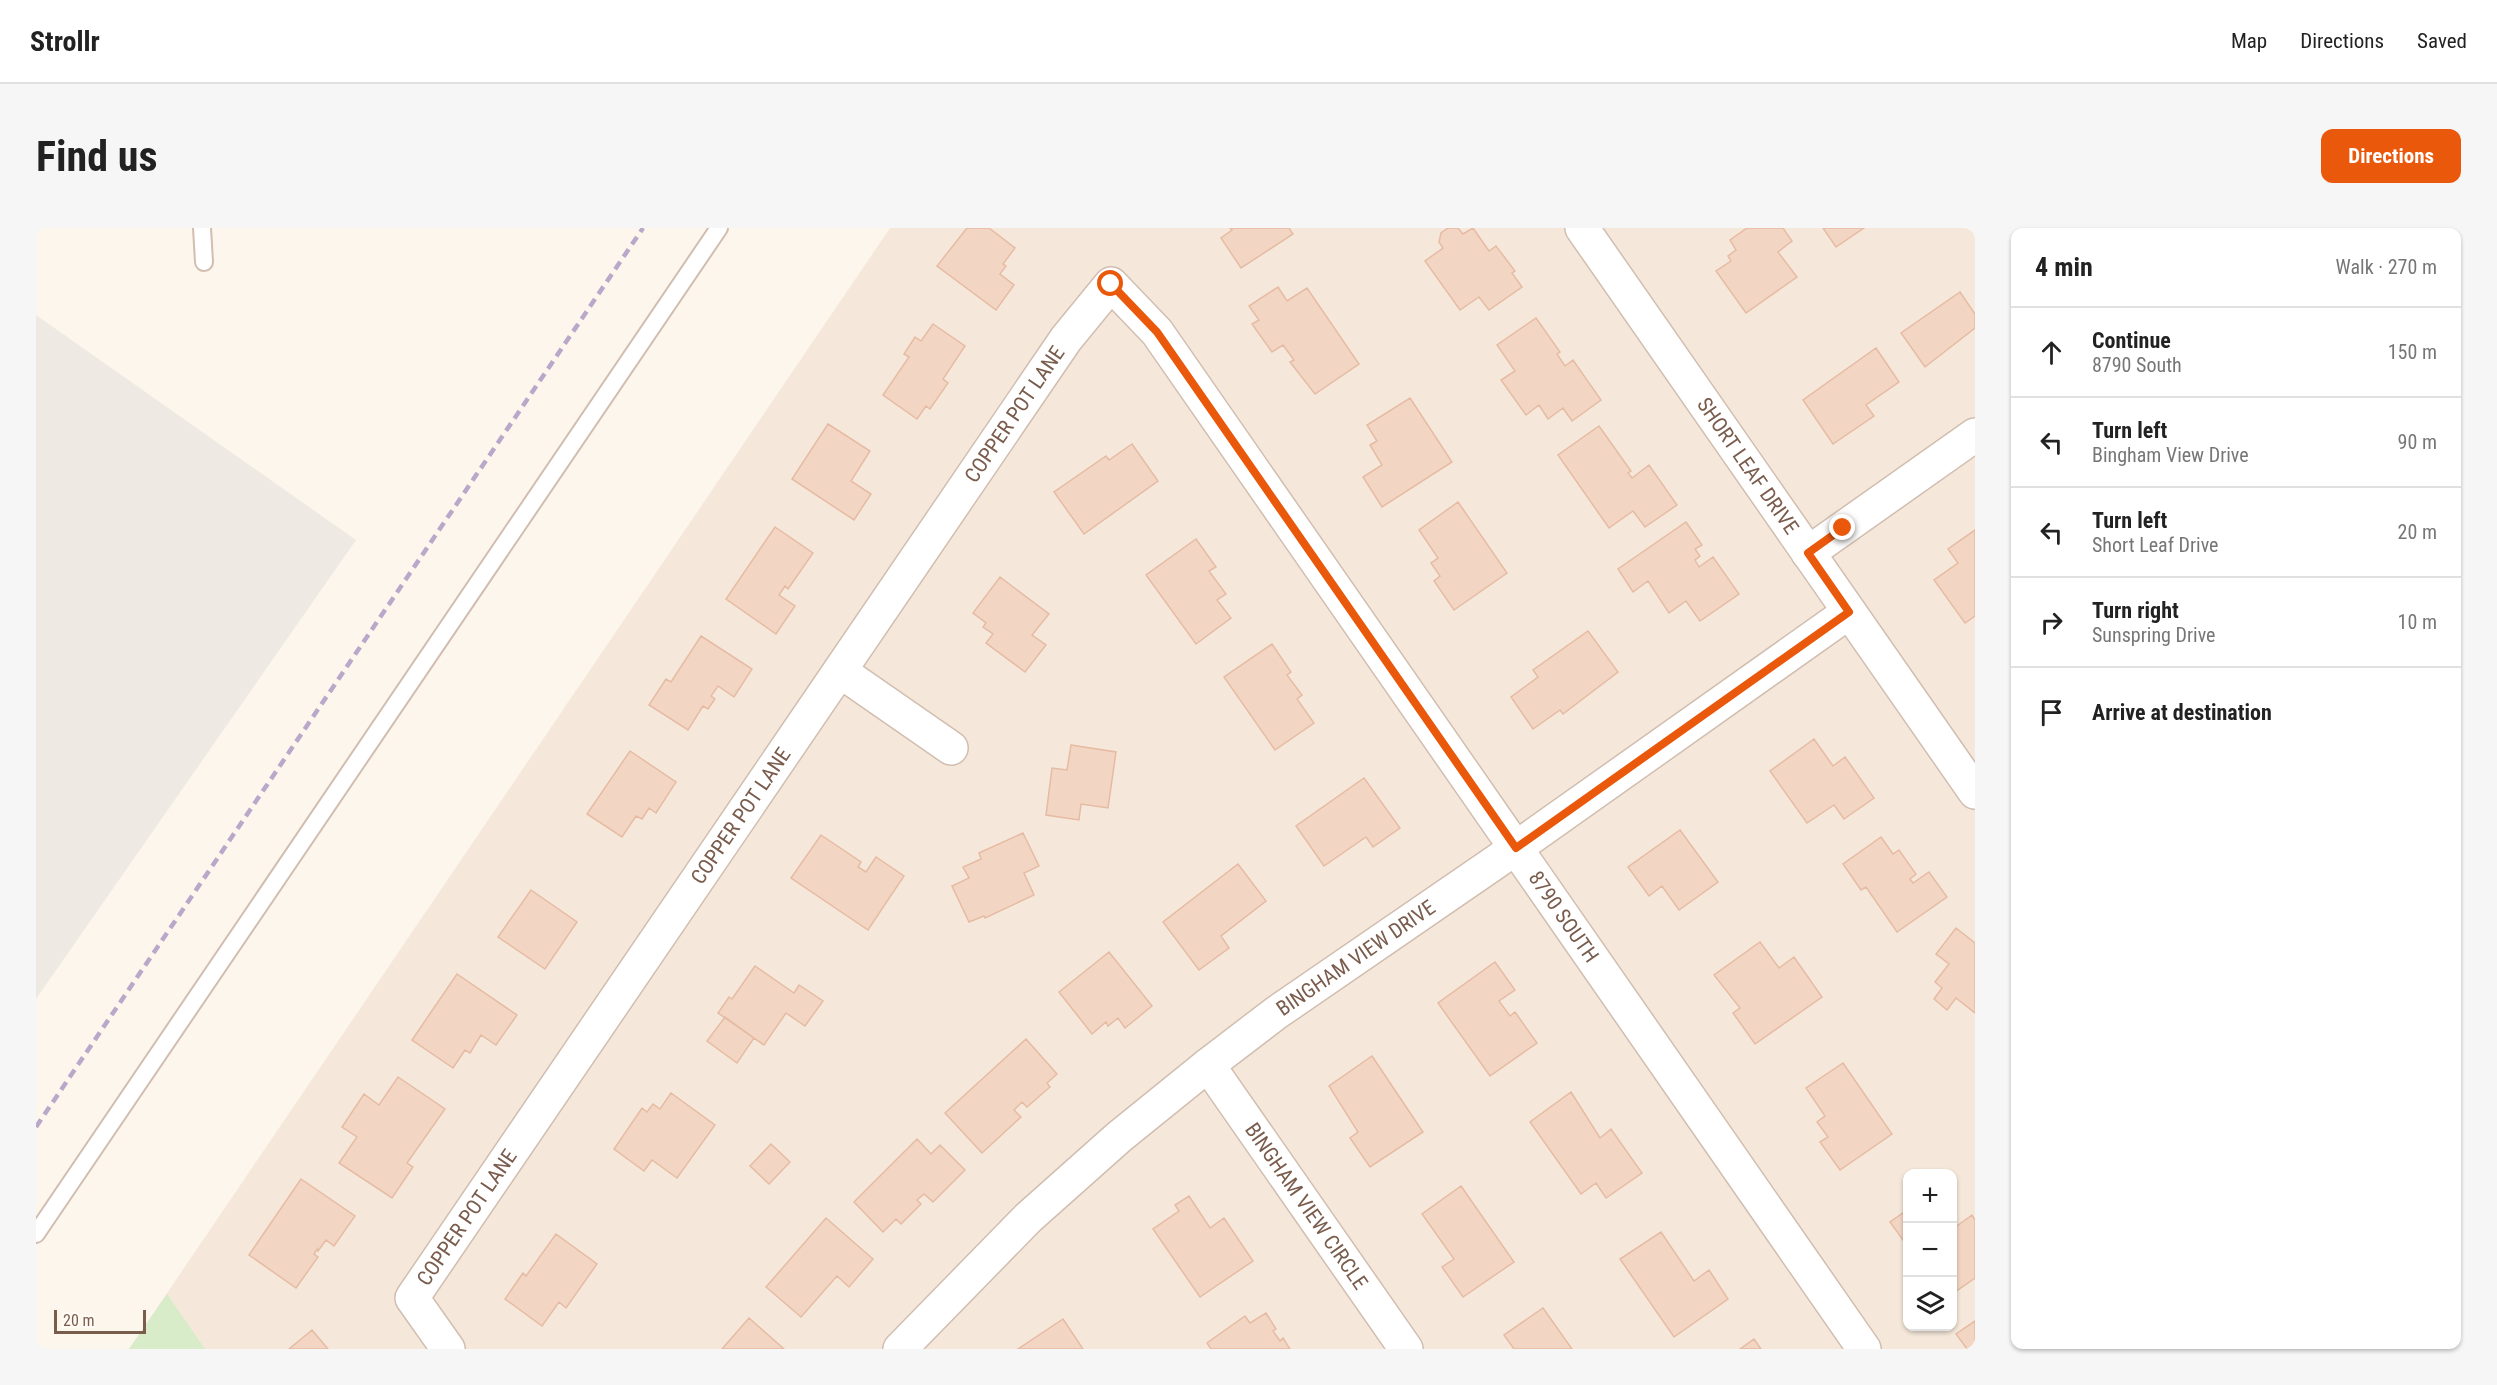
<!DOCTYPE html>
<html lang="en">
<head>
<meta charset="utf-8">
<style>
  :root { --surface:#fff; --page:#f6f6f6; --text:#222; --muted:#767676; --line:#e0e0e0; --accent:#ea580c }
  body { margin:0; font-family:"Roboto Condensed",sans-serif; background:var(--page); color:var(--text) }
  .controls { position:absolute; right:18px; bottom:18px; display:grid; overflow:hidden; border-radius:12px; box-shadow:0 2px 4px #0004 }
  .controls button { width:54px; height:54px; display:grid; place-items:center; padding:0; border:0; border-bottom:2px solid var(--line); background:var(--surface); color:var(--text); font:30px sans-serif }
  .scale { position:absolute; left:18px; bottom:15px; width:92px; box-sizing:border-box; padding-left:6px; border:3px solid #7a5c4d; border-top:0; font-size:16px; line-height:21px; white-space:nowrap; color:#7a5c4d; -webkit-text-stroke:4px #fffaf3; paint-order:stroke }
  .stop { position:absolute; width:18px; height:18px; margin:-14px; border:4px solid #ea580c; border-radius:50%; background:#fff }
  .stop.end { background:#ea580c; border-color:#fff; box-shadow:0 2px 6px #0008 }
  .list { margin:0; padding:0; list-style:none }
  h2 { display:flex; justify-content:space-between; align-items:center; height:78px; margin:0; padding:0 24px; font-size:26px }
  h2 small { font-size:20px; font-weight:400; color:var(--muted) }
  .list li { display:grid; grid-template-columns:39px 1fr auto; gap:18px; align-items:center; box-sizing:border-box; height:90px; padding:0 24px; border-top:2px solid var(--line) }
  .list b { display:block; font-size:22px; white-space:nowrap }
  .list p { margin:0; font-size:20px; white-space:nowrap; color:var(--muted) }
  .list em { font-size:20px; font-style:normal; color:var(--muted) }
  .icon { flex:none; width:33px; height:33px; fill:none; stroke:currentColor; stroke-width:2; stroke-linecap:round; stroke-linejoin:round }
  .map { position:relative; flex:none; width:1939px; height:1121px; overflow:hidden; border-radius:12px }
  header { display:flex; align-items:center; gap:36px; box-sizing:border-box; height:84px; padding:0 30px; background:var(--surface); border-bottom:2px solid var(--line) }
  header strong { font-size:28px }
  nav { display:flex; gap:33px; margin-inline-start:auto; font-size:21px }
  .intro { display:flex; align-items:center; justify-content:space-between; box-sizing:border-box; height:144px; padding:0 36px }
  h1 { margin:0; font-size:42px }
  .button { padding:15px 27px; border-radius:12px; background:var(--accent); color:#fff; font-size:21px; font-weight:700 }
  main { display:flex; gap:36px; padding:0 36px }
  aside { flex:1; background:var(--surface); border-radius:12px; box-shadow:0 2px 4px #0004 }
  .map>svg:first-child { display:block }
  .residential { fill:#f5e8da; fill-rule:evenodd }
  .industrial { fill:#efe9e4 }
  .green { fill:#d8ecc9 }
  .building { fill:#f3d5c3; stroke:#e6bba3; stroke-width:1.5 }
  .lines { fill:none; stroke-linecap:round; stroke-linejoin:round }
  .lane-casing { stroke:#d1beb0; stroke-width:20 }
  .street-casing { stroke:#d1beb0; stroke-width:36 }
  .lane { stroke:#fff; stroke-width:16 }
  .street { stroke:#fff; stroke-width:33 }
  .rail { stroke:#b9a8c9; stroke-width:4.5; stroke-dasharray:9 6; stroke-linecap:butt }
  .route { stroke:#ea580c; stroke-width:8 }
  .labels { text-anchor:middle; stroke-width:6; stroke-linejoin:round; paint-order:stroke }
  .street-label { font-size:21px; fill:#7a5c4d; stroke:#fffaf3 }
</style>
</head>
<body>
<header>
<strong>Strollr</strong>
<nav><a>Map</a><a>Directions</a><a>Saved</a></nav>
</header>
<div class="intro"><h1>Find us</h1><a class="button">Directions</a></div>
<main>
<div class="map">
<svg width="1939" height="1121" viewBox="0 0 1939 1121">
  <rect width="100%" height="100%" fill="#fdf6ec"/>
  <path class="residential" d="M854,0H1939V1121H93ZM1872,946H1916V1098H1872Z"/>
  <path class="industrial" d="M0,87L320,312L0,771Z"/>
  <path class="green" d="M131,1066L169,1121H93Z"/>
  <path class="building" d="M931,0H953L979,20L967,36L970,38L964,46L978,57L960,82L901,38Z
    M1194,0H1253L1257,6L1205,40L1185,10L1196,2Z
    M1412,0H1422L1427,6L1437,0L1453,23L1460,18L1479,43L1476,45L1486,59L1453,82L1443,69L1424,82L1389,33L1407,20L1403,14L1405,5Z
    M1711,0H1747L1756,13L1742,24L1761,49L1710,85L1680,43L1695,33L1692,28L1700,22L1694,12Z
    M1787,0H1828L1800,19Z
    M1242,59L1251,73L1271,60L1323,136L1279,166L1254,134L1258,132L1247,117L1236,124L1216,96L1223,92L1213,78Z
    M1924,64L1939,86V100L1889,139L1865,105Z
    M1500,90L1524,124L1521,126L1529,138L1537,132L1565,172L1536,193L1527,180L1512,191L1503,177L1490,187L1465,152L1479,143L1461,117Z
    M897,96L929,118L907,151L912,155L894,181L890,178L881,191L847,167L873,129L868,126L879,109L885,113Z
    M1840,120L1863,154L1830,177L1838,188L1797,216L1767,172Z
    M1374,170L1416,234L1346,279L1327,249L1346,237L1334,217L1341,213L1331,197Z
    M792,196L834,223L815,253L835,266L818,292L756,251Z
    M1563,198L1595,243L1592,245L1596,250L1613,237L1641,277L1609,299L1597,283L1573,300L1522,227Z
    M1096,216L1122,253L1048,306L1018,264L1070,228L1073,232Z
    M1422,274L1471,345L1418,382L1398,353L1404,348L1395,335L1402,330L1383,302Z
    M1650,294L1666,317L1659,321L1664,328L1659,332L1663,339L1677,329L1703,366L1664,393L1650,373L1633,385L1612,353L1597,364L1582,341Z
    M739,299L777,325L752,361L749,358L743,367L759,378L740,406L690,371Z
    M1939,302V388L1929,395L1898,352L1922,335L1912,321Z
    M1160,311L1180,339L1173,343L1190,366L1181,372L1195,390L1160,416L1110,347Z
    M964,349L1013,386L996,407L1010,417L989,444L950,415L957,406L947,399L950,395L937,385Z
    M1552,403L1582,444L1527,486L1524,482L1497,501L1475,469L1502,449L1497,442Z
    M665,408L716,441L698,469L682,458L675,468L679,471L672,481L667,478L652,502L613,477L630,451L635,454Z
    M1236,416L1255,444L1251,447L1266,467L1261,471L1278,495L1239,522L1188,449Z
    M1778,511L1797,538L1809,529L1838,570L1808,591L1798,577L1771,595L1734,543Z
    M1035,517L1080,524L1072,580L1045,576L1043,592L1010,587L1016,540L1031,542Z
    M594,523L640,554L620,585L613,580L606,591L600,588L586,609L551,586Z
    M1328,550L1364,600L1337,619L1330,609L1288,638L1260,598Z
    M1644,602L1682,654L1643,682L1626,658L1613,668L1592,639Z
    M987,605L1003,638L988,645L998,667L949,690L948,688L933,694L916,658L933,650L927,639L945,631L943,625Z
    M785,607L825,634L822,639L830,644L840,629L868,648L832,702L755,650Z
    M1845,609L1857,626L1863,622L1880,646L1874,651L1877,655L1893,644L1911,669L1861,704L1830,659L1825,662L1807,636Z
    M1202,636L1230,673L1185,708L1193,720L1163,742L1127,694Z
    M495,662L541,694L509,741L462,709Z
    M1920,700L1939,715V785L1920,770L1911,782L1898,771L1906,760L1899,754L1913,736L1900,726Z
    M1724,714L1743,740L1758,729L1786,769L1719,816L1697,785L1704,780L1678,747Z
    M1073,724L1116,778L1089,800L1082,790L1072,798L1070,794L1056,806L1023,764Z
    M1459,734L1479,762L1463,773L1474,788L1479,784L1501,815L1454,848L1402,775Z
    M719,738L758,765L763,757L787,773L769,798L750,785L728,817L682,785L693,769L696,771Z
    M421,746L481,787L460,817L445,807L434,825L429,822L417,840L376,812Z
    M689,789L718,810L701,835L671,813Z
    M990,811L1021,846L1011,855L1014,859L991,879L986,874L978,882L985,889L946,925L909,885Z
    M1336,828L1387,904L1334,939L1314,910L1322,904L1293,858Z
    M1807,835L1856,906L1804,942L1784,914L1792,909L1781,894L1789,888L1770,860Z
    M362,849L409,881L371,935L377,939L356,970L303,935L321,909L306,899L328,866L343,877Z
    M1535,864L1564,910L1575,901L1606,945L1570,970L1560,955L1545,966L1494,894Z
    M635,865L679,897L641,950L616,932L608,943L578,921L606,880L611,884L617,876L624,881Z
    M881,911L895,926L904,917L929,942L897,974L888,966L881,972L885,976L865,996L860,991L847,1004L818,974Z
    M735,916L754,934L733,956L714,938Z
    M265,951L319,988L298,1018L290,1012L282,1023L281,1021L278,1026L282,1029L260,1060L213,1027Z
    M1425,958L1478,1034L1427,1069L1406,1039L1418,1031L1386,986Z
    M1153,968L1174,1000L1188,990L1217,1033L1164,1069L1117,1001L1143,983L1139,977Z
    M1870,983L1872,985V1019L1854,994Z
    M1936,987L1939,992V1050L1916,1066V998L1918,1000Z
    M790,990L837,1031L813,1059L801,1048L765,1089L730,1059Z
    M1625,1004L1658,1053L1673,1042L1692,1071L1638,1109L1584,1031Z
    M520,1006L561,1036L530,1080L523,1074L506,1098L469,1071L487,1045L490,1048Z
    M1507,1080L1536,1121H1478L1468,1107Z
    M1230,1085L1240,1101L1237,1103L1244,1113L1247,1110L1254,1121H1175L1171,1115L1209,1088L1214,1095Z
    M713,1090L748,1121H686Z
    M1027,1091L1047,1121H982Z
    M1939,1093V1121H1931L1920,1106Z
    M276,1102L292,1121H253L270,1107Z
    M1718,1111L1725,1121H1704Z"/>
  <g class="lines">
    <defs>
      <path id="lane" d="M166,0L168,34
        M0,1006L683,0"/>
      <g id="street">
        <path id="s1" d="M1546,0L1939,564"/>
        <path d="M1772,325L1939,207"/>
        <path d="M804,443L915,520"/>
        <path id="s2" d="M1172,837L1370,1121"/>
        <path id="s3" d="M412,1121L376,1070L1030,111L1075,56L1121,104L1828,1121"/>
        <path id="s4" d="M864,1121L992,990L1083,909L1172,837L1240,785L1480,620L1813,384"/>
      </g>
    </defs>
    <use href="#lane" class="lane-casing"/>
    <use href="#street" class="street-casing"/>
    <use href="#lane" class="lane"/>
    <use href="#street" class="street"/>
    <path class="rail" d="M0,899L607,0"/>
  </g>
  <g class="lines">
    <path class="route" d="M1075,56L1121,104L1480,620L1813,384L1772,325L1807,300"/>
  </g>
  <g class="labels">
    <g class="street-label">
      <text dy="7" stroke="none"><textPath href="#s3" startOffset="1132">COPPER POT LANE</textPath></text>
      <text dy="7" stroke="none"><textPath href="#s1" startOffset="290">SHORT LEAF DRIVE</textPath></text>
      <text dy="7" stroke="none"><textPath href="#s3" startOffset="646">COPPER POT LANE</textPath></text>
      <text dy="7" stroke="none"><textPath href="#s3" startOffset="2073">8790 SOUTH</textPath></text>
      <text dy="7" stroke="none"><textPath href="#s4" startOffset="602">BINGHAM VIEW DRIVE</textPath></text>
      <text dy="7" stroke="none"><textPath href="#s2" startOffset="172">BINGHAM VIEW CIRCLE</textPath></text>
      <text dy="7" stroke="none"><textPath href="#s3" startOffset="160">COPPER POT LANE</textPath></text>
    </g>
  </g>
</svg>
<div class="controls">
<button>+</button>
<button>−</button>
<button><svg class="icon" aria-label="layers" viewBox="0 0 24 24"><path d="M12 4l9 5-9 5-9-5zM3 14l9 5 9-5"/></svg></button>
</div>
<div class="scale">20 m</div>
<div class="stop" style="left:1075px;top:56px"></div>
<div class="stop end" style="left:1807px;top:300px"></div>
</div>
<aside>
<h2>4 min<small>Walk · 270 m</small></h2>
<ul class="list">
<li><svg class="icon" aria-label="ahead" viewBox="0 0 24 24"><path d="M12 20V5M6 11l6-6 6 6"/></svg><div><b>Continue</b><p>8790 South</p></div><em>150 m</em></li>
<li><svg class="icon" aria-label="left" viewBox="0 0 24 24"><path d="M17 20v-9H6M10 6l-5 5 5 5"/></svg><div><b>Turn left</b><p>Bingham View Drive</p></div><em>90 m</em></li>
<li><svg class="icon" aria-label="left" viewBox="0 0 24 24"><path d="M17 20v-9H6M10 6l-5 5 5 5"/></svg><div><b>Turn left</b><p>Short Leaf Drive</p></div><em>20 m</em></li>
<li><svg class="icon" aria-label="right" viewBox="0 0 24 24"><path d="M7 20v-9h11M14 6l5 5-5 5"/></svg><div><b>Turn right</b><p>Sunspring Drive</p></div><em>10 m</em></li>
<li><svg class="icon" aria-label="arrive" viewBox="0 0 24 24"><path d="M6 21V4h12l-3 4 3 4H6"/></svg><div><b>Arrive at destination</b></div></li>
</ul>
</aside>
</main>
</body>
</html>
